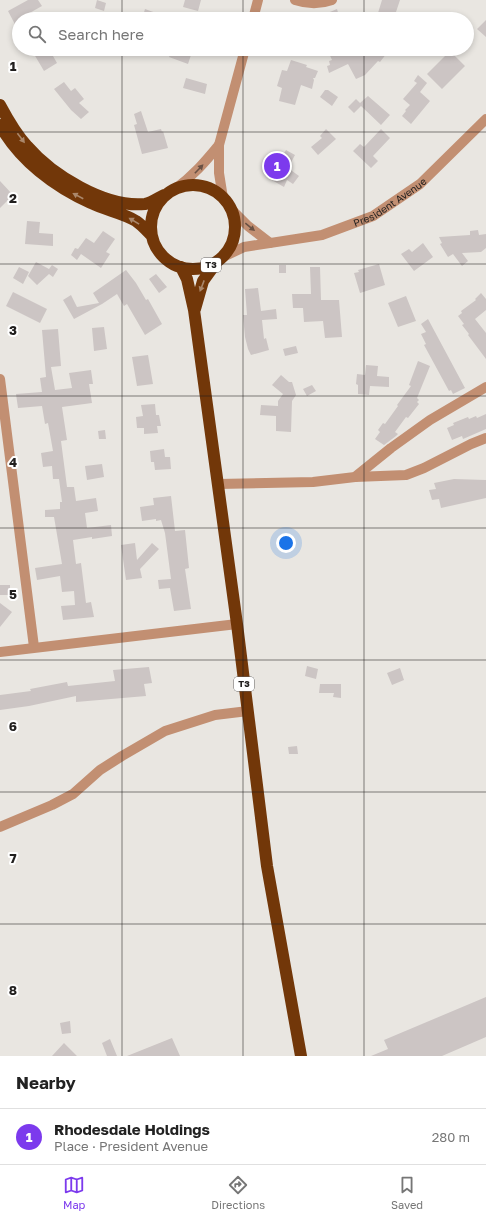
<!DOCTYPE html>
<html lang="en">
<head>
<meta charset="utf-8">
<style>
  :root { --surface:#fff; --page:#f2f2f2; --text:#222; --muted:#767676; --line:#e0e0e0; --accent:#7c3aed }
  body { margin:0; font-family:"Golos Text",sans-serif; background:var(--page); color:var(--text) }
  .you { position:absolute; left:286px; top:543px; width:14px; height:14px; margin:-10px; border:3px solid #fff; border-radius:50%; background:#1a73e8; box-shadow:0 0 0 6px #1a73e833 }
  .badge { display:grid; place-items:center; width:26px; height:26px; border-radius:50%; background:var(--accent); color:#fff; font-size:13px; font-weight:700 }
  .pin { position:absolute; translate:-50% -50%; border:2px solid #fff; box-shadow:0 1px 4px #0006 }
  .list { margin:0; padding:0; list-style:none }
  h2 { display:flex; justify-content:space-between; align-items:center; height:52px; margin:0; padding:0 16px; font-size:17px }
  h2 small { font-size:13px; font-weight:400; color:var(--muted) }
  .list li { display:grid; grid-template-columns:26px 1fr auto; gap:12px; align-items:center; box-sizing:border-box; height:56px; padding:0 16px; border-top:1px solid var(--line) }
  .list b { display:block; font-size:15px; white-space:nowrap }
  .list p { margin:0; font-size:13px; white-space:nowrap; color:var(--muted) }
  .list em { font-size:13px; font-style:normal; color:var(--muted) }
  .icon { flex:none; width:22px; height:22px; fill:none; stroke:currentColor; stroke-width:2; stroke-linecap:round; stroke-linejoin:round }
  .map { position:relative; flex:none; width:486px; height:1056px; overflow:hidden }
  .search { position:absolute; background:var(--surface); box-shadow:0 2px 6px #0003; left:12px; right:12px; top:12px; height:44px; display:flex; align-items:center; gap:10px; box-sizing:border-box; padding:0 14px; border-radius:22px; color:var(--muted); font-size:15px }
  .sheet { height:108px; background:var(--surface) }
  nav { display:flex; justify-content:space-around; align-items:center; box-sizing:border-box; height:56px; border-top:1px solid var(--line); background:var(--surface); font-size:11px; color:var(--muted) }
  nav a { display:grid; justify-items:center; gap:2px }
  nav .on { color:var(--accent) }
  .map>svg:first-child { display:block }
  .building { fill:#ccc5c4 }
  .lines { fill:none; stroke-linecap:round; stroke-linejoin:round }
  .minor { stroke:#c28f72; stroke-width:10 }
  .highway { stroke:#723709; stroke-width:12 }
  .oneway { fill:#aa876b }
  .oneway2 { fill:#695144 }
  .grid { fill:none; stroke:#211f1e; stroke-width:1; stroke-opacity:0.55 }
  .labels { text-anchor:middle; stroke-width:4; stroke-linejoin:round; paint-order:stroke }
  .shield { fill:#fff; stroke:#646262; stroke-width:1 }
  .shield-label { font-size:9px; font-weight:bold; fill:#211f1e }
  .street-label { font-size:10px; fill:#211f1e; stroke:#fff }
  .grid-label { font-size:13px; text-anchor:middle; font-weight:bold; fill:#211f1e; stroke:#fff; stroke-width:4; stroke-linejoin:round; paint-order:stroke }
</style>
</head>
<body>
<div class="map">
<svg width="486" height="1056" viewBox="0 0 486 1056">
  <rect width="100%" height="100%" fill="#e9e6e1"/>
  <path class="building" d="M28,0H38L42,6L26,15L28,19H19V32L8,11Z
    M97,0L106,3L104,11L95,8Z
    M185,0H201L198,11L183,7Z
    M382,0H400L394,18L378,13Z
    M145,9L170,18V19H142Z
    M337,9L339,16L332,19H313Z
    M486,20V37L477,29Z
    M31,49H49L57,63L44,71Z
    M172,49H193L188,64L169,57Z
    M327,49H390L380,62L378,61L365,75L356,79L348,64L329,73L327,66L330,65L329,61L332,60Z
    M450,51L465,66L442,89L427,74Z
    M291,60L307,65L306,67L318,71L315,78H313L314,80L312,89L301,85L295,105L279,101L282,88L277,86L282,70L287,71Z
    M418,75L427,83L420,92L430,101L411,124L402,116L406,111L405,110L410,105L403,99L417,83L414,81Z
    M186,78L207,84L205,94L183,88Z
    M64,82L71,91L75,88L84,99L79,103L89,112L81,119L71,110L54,89Z
    M325,90H328L338,97L332,106L320,97Z
    M368,96L390,115L381,125L361,106L354,113L348,107L356,99L360,103Z
    M141,111L148,132L161,129L162,132L163,131L168,148L142,154L134,125L137,124L134,114Z
    M326,129L336,139L318,155L311,147L322,138L320,136Z
    M381,129L390,138L373,156L378,161L371,168L353,151L360,144L364,147Z
    M286,150L295,155L288,168L299,176L293,184L287,180L284,187L270,179L273,174L263,169L269,157L279,162Z
    M0,181L13,195L0,208Z
    M27,221L40,222L39,233L53,234V246L25,244Z
    M478,230L479,235L486,234V248L481,252L462,253L468,261L462,266L453,254L448,257L440,244L442,243L439,237L470,235V231Z
    M103,231L115,239L106,252L110,254L101,268L81,254L77,260L71,255L75,248L78,249L86,238L94,243Z
    M423,243L433,257L414,271L401,254L409,249L412,252Z
    M36,262L49,269L52,265L58,269L53,277L49,274L37,285L28,276Z
    M379,264L385,285L360,293L354,273L359,272L358,270Z
    M279,265H286V273H279Z
    M19,267L29,272L23,284L13,278Z
    M310,267H320L321,300H339L342,337L325,338L323,321L304,322L303,308H293L292,294H311Z
    M126,270L136,283L146,300L148,299L162,324L145,335L127,304L124,306L117,294L102,304L74,319L63,300L71,295L77,307L99,303L93,293Z
    M156,274L167,287L159,293L149,279Z
    M258,288L261,311L276,309L277,319L262,320L264,339L266,338L269,350L251,355L248,349L245,337L243,315H247L245,289Z
    M13,292L47,309L40,323L6,306Z
    M481,293L486,299V310L475,319L486,333V359L468,335L469,334L462,325L464,324L458,316L462,313L461,311L476,300L475,299Z
    M406,296L416,321L398,327L388,303Z
    M428,319L465,388L453,394L451,390L449,391L424,345L426,344L421,334L426,332L421,324Z
    M104,327L107,349L94,351L92,328Z
    M58,329L61,366L51,367L55,390L72,388L69,373L91,370L93,384H89L92,403L62,407L67,440L61,441L67,487H74L76,501L96,498L98,511L85,513L87,528L111,525L112,536L92,539V537L73,540L76,564L81,563L86,603L91,602L94,617L63,620L61,606L75,605L74,591L62,592L60,576L37,580L35,568L62,564L54,517H45V510L60,509V502H62L59,479H53L52,466L43,467L41,453L53,451L48,423L45,424L42,406L18,408L16,394L42,392L40,378L46,377L42,330Z
    M296,346L298,353L285,356L283,349Z
    M148,355L153,384L137,386L132,357Z
    M418,361L430,366L417,398L419,400L417,402L419,404L408,418L406,417L395,432L398,434L396,436L384,445L375,439L380,432L378,430L383,423L385,424L398,406L397,405L411,386L409,385Z
    M366,365L378,366L377,376L389,377V387L370,386L369,395L358,394V385L356,384L357,374L365,375Z
    M281,375L289,382H292L296,395L292,401L291,432L276,431V416L260,415L261,405L278,406V401L283,394L272,385Z
    M312,385L316,391L307,396L303,389Z
    M155,404L156,415H159L161,426H157L158,433L144,434V428H137L136,417L143,416L141,405Z
    M486,414V429L463,439L462,436L452,440L447,428L454,425L453,423L468,417L469,419L476,416L477,418Z
    M105,430L106,439H99L98,431Z
    M164,449L165,457H170L171,469L155,470L154,462H151L150,451Z
    M102,464L104,477L87,480L85,466Z
    M454,479L486,480V498L441,508L439,499L432,500L429,490L436,489L434,483Z
    M171,496L175,531L185,530L189,568L185,569L191,609L174,611L170,588L159,589L158,580L171,579L165,533L161,520L156,521V519L142,521L140,507L154,505L153,498Z
    M135,543L137,560L152,543L159,549L140,569L142,578L126,580L121,545Z
    M0,585H10V595H0Z
    M0,603L12,612L0,627Z
    M307,666L318,669L316,679L305,676Z
    M149,667L152,683L144,684L146,696L76,702V696L29,706L0,710V695L31,691L30,689L67,682L68,686L115,681L113,670Z
    M400,668L404,680L392,685L387,673Z
    M320,684H341V698L333,697L334,693H319Z
    M297,746L298,754H289L288,747Z
    M486,997V1037L442,1056H371L388,1049L384,1040Z
    M70,1021L71,1033L62,1034L60,1023Z
    M172,1038L180,1056H127Z
    M110,1039L117,1056H107L102,1043Z
    M64,1043L77,1056H52Z"/>
  <g class="lines">
    <g class="minor">
      <path d="M295,0C307,4 321,4 332,0"/>
      <path d="M253,19L258,0"/>
      <path d="M175,189C193,176 205,162 219,145"/>
      <path d="M223,198L219,173V145L245,49"/>
      <path d="M232,210L248,226L270,243"/>
      <path id="s1" d="M223,257L244,247L322,235L373,216L420,184L486,119"/>
      <path d="M0,379L34,647"/>
      <path d="M355,477L406,475L424,468L471,444L486,438"/>
      <path d="M218,484L313,482L355,477L391,448L430,420L486,387"/>
      <path d="M0,652L237,624"/>
      <path d="M0,827L52,805L73,794L100,770L122,756L165,731L215,715L248,711"/>
    </g>
    <path class="highway" d="M0,105C8,120 16,134 27,146C52,175 105,208 145,204C151,203 158,198 164,195
      M0,125C19,160 55,187 91,203C105,210 123,213 136,221C142,225 147,231 152,236
      M151 227a42 42 0 1 1 84 0a42 42 0 1 1-84 0Z
      M181,267L187,279L194,310L237,624L267,866L301,1056
      M195,309L203,281L216,263"/>
  </g>
  <defs><path id="oneway-solid" d="M-6-.8H1V-3.2L6.5 0L1 3.2V.8H-6Z"/></defs>
  <g class="oneway">
    <use href="#oneway-solid" transform="translate(21 138) rotate(53)"/>
    <use href="#oneway-solid" transform="translate(78 196) rotate(-152)"/>
    <use href="#oneway-solid" transform="translate(134 221) rotate(-149)"/>
    <use href="#oneway-solid" transform="translate(202 286) rotate(111)"/>
  </g>
  <g class="oneway2">
    <use href="#oneway-solid" transform="translate(199 169) rotate(-46)"/>
    <use href="#oneway-solid" transform="translate(250 227) rotate(39)"/>
  </g>
  <path class="grid" d="M122,0V19M243,0V19M364,0V19M122,49V1056M243,49V1056M364,49V1056M0,132H486M0,264H486M0,396H486M0,528H486M0,660H486M0,792H486M0,924H486"/>
  <g class="labels">
    <g class="shield">
      <rect x="201" y="258" width="20" height="14" rx="3"/>
      <rect x="234" y="677" width="20" height="14" rx="3"/>
    </g>
    <g class="shield-label">
      <text x="211" y="268">T3</text>
      <text x="244" y="687">T3</text>
    </g>
    <g class="street-label">
      <text dy="4" stroke="none"><textPath href="#s1" startOffset="178">President Avenue</textPath></text>
    </g>
  </g>
  <g class="grid-label">
    <text x="13" y="71">1</text>
    <text x="13" y="203">2</text>
    <text x="13" y="335">3</text>
    <text x="13" y="467">4</text>
    <text x="13" y="599">5</text>
    <text x="13" y="731">6</text>
    <text x="13" y="863">7</text>
    <text x="13" y="995">8</text>
  </g>
</svg>
<div class="you"></div>
<div class="pin badge" style="left:277px;top:166px">1</div>
<div class="search"><svg class="icon" aria-label="search" viewBox="0 0 24 24"><circle cx="10" cy="10" r="6"/><path d="M15 15l6 6"/></svg>Search here</div>
</div>
<section class="sheet">
<h2>Nearby<small></small></h2>
<ul class="list">
<li><span class="badge">1</span><div><b>Rhodesdale Holdings</b><p>Place · President Avenue</p></div><em>280 m</em></li>
</ul>
</section>
<nav>
<a class="on"><svg class="icon" aria-label="map" viewBox="0 0 24 24"><path d="M3 6l6-2 6 2 6-2v14l-6 2-6-2-6 2zM9 4v14M15 6v14"/></svg>Map</a>
<a><svg class="icon" aria-label="directions" viewBox="0 0 24 24"><path d="M12 3l9 9-9 9-9-9zM9 14v-3h6M13 9l2 2-2 2"/></svg>Directions</a>
<a><svg class="icon" aria-label="saved" viewBox="0 0 24 24"><path d="M7 4h10v16l-5-4-5 4z"/></svg>Saved</a>
</nav>
</body>
</html>
